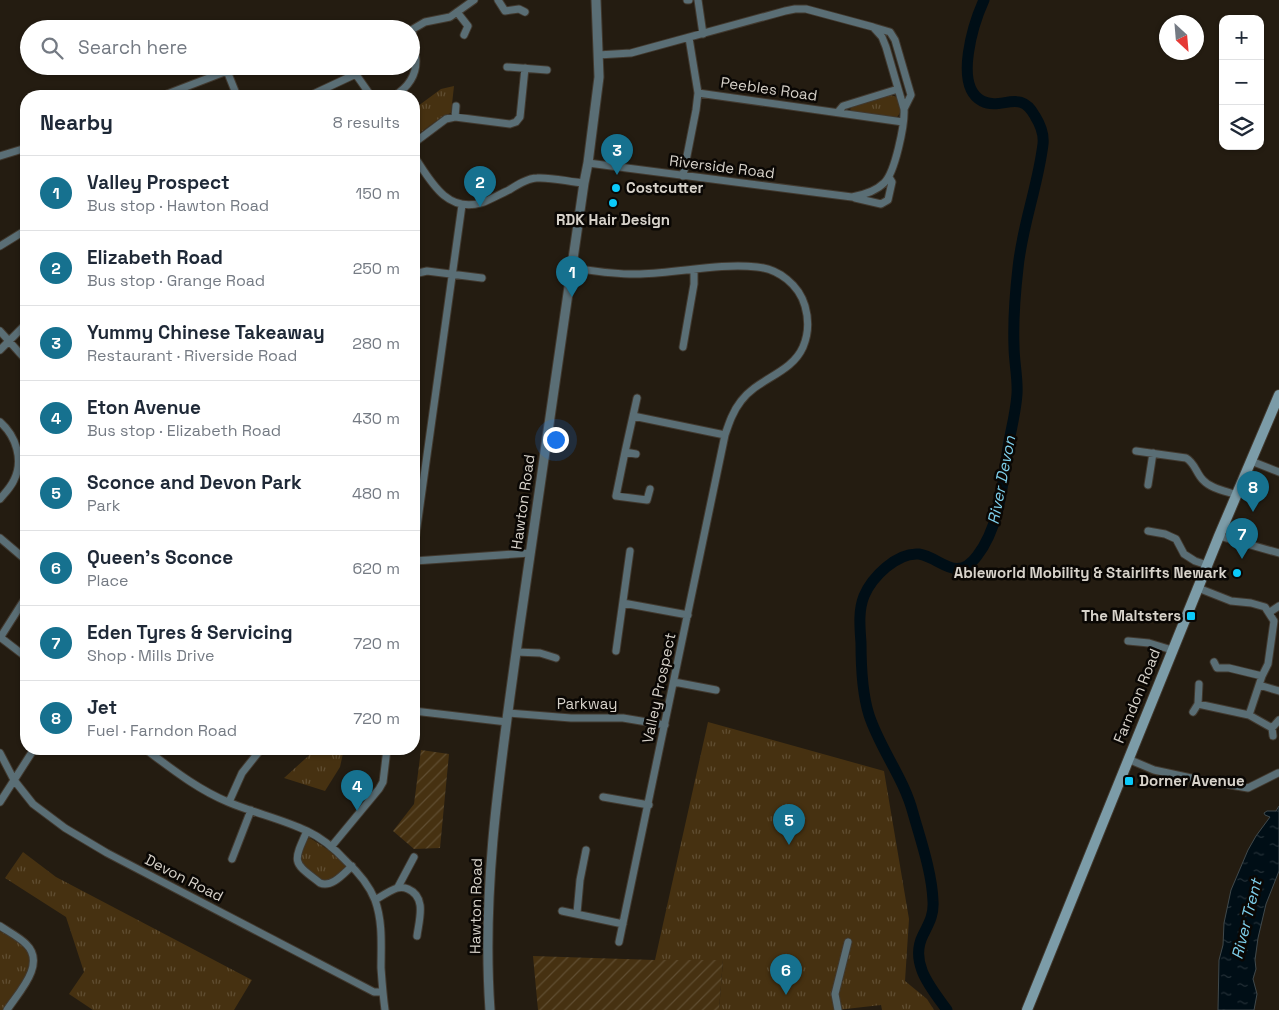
<!DOCTYPE html>
<html lang="en">
<head>
<meta charset="utf-8">
<style>
  :root { --surface:#fff; --page:#f6f6f7; --text:#1f2937; --muted:#747a83; --line:#e0e1e3; --accent:#16718f }
  body { margin:0; font-family:"Space Grotesk",sans-serif; background:var(--page); color:var(--text) }
  .controls { position:absolute; right:15px; top:15px; display:grid; overflow:hidden; border-radius:10px; box-shadow:0 1px 4px #0004 }
  .controls button { width:45px; height:45px; display:grid; place-items:center; padding:0; border:0; border-bottom:1px solid var(--line); background:var(--surface); color:var(--text); font:25px sans-serif }
  .compass { position:absolute; left:1159px; top:15px; width:45px; height:45px; border-radius:50%; background:var(--surface); box-shadow:0 1px 4px #0004; rotate:154deg }
  .you { position:absolute; left:555px; top:439px; width:18px; height:18px; margin:-12px; border:4px solid #fff; border-radius:50%; background:#1a73e8; box-shadow:0 0 0 8px #1a73e833 }
  .badge { display:grid; place-items:center; width:32px; height:32px; border-radius:50%; background:var(--accent); color:#fff; font-size:16px; font-weight:700 }
  .pin { position:absolute; translate:-50% -41px; filter:drop-shadow(0 1px 2px #0008) }
  .pin::after { content:''; position:absolute; top:26px; width:18px; height:15px; background:inherit; clip-path:polygon(0 0,100% 0,50% 100%) }
  .list { margin:0; padding:0; list-style:none }
  h2 { display:flex; justify-content:space-between; align-items:center; height:65px; margin:0; padding:0 20px; font-size:21px }
  h2 small { font-size:16px; font-weight:400; color:var(--muted) }
  .list li { display:grid; grid-template-columns:32px 1fr auto; gap:15px; align-items:center; box-sizing:border-box; height:75px; padding:0 20px; border-top:1px solid var(--line) }
  .list b { display:block; font-size:19px; white-space:nowrap }
  .list p { margin:0; font-size:16px; white-space:nowrap; color:var(--muted) }
  .list em { font-size:16px; font-style:normal; color:var(--muted) }
  .icon { flex:none; width:28px; height:28px; fill:none; stroke:currentColor; stroke-width:2; stroke-linecap:round; stroke-linejoin:round }
  .map { position:relative; flex:none; width:1279px; height:1010px; overflow:hidden }
  .search { position:absolute; background:var(--surface); box-shadow:0 1px 4px #0004; left:20px; top:20px; width:400px; height:55px; display:flex; align-items:center; gap:12px; box-sizing:border-box; padding:0 18px; border-radius:28px; color:var(--muted); font-size:19px }
  .panel { position:absolute; background:var(--surface); box-shadow:0 1px 4px #0004; left:20px; top:90px; width:400px; height:665px; border-radius:20px }
  .map>svg:first-child { display:block }
  .grass { fill:url(#grass-tufts) }
  .garden { fill:url(#garden-furrows) }
  .water { fill:url(#water-ripples); stroke:#40494c }
  .lines { fill:none; stroke-linecap:round; stroke-linejoin:round }
  .river { stroke:#000e16; stroke-width:11 }
  .minor-casing { stroke:#41392f; stroke-width:9 }
  .tertiary-casing { stroke:#41392f; stroke-width:11 }
  .secondary-casing { stroke:#41392f; stroke-width:12 }
  .minor { stroke:#5a6e75; stroke-width:7 }
  .tertiary { stroke:#5a6e75; stroke-width:9 }
  .secondary { stroke:#7c9ca8; stroke-width:10 }
  .poi-dot { fill:#0bcafa; stroke:#0a0704; stroke-width:2 }
  .labels { text-anchor:middle; stroke-width:5; stroke-linejoin:round; paint-order:stroke }
  .street-label { font-size:15px; fill:#d7d2ca; stroke:#0a0704 }
  .poi-label { font-size:15px; font-weight:bold; fill:#d7d2ca; stroke:#0a0704; text-anchor:start }
  .water-label { font-size:16px; font-style:italic; fill:#7ecfeb; stroke:#0a0704 }
</style>
</head>
<body>
<div class="map">
<svg width="1279" height="1010" viewBox="0 0 1279 1010">
  <defs>
    <pattern id="grass-tufts" width="24" height="20" patternUnits="userSpaceOnUse" patternTransform="scale(1.25)"><rect width="24" height="20" fill="#463111"/><path d="M3 7l-1-3M5 7V3M7 7l1-3M15 17l-1-3M17 17v-4M19 17l1-3" fill="none" stroke="#604e32"/></pattern>
    <pattern id="garden-furrows" width="10" height="10" patternUnits="userSpaceOnUse" patternTransform="scale(1.25)"><rect width="10" height="10" fill="#463111"/><path d="M-1 1l2-2M0 10L10 0M9 11l2-2" fill="none" stroke="#604e32"/></pattern>
    <pattern id="water-ripples" width="26" height="14" patternUnits="userSpaceOnUse" patternTransform="scale(1.25)"><rect width="26" height="14" fill="#000e16"/><path d="M2 4q2-2 4 0t4 0M15 11q2-2 4 0t4 0" fill="none" stroke="#243037"/></pattern>
  </defs>
  <rect width="100%" height="100%" fill="#241c11"/>
  <path class="grass" d="M454,86L451,113L443,116L414,137V109L441,89Z
    M890,95L897,97C900,105 903,111 897,117L850,111L851,107Z
    M708,722L884,771L909,919L905,981L927,999L934,1010H882L881,1005L837,1010H719L723,960H655Z
    M316,749H344L340,767L325,791L284,778Z
    M310,838L327,849L345,864L346,867C341,875 333,881 324,882L302,866L299,858L306,839Z
    M23,852L56,877L252,980L234,1010H93L69,994L84,972L66,917L5,878Z
    M0,931C8,936 20,941 26,948C42,964 13,996 3,1010H0Z"/>
  <path class="garden" d="M421,750L449,754L440,848L414,849L393,831L414,804Z
    M533,956L655,960H723L719,1010H538Z"/>
  <path class="water" d="M1279,806V871L1266,904L1258,938L1255,960L1256,969L1253,979L1257,994L1254,1010H1218L1219,960L1223,945L1224,923L1231,890L1248,850L1256,836L1270,817L1265,815L1264,813L1267,811H1276Z"/>
  <g class="lines">
    <path class="river" d="M947,1010C931,988 909,963 923,935C929,923 934,915 933,901C932,873 921,841 913,813C904,778 880,749 869,715C862,693 861,667 861,643C860,628 858,611 864,596C872,577 897,552 919,554C940,557 956,584 977,556C1001,525 1003,479 1009,441C1012,426 1016,410 1017,394C1018,378 1014,362 1014,346C1013,319 1015,294 1018,268C1022,226 1038,186 1043,144C1044,135 1040,124 1035,116C1020,88 1002,111 982,101C953,86 974,22 984,0"/>
    <defs>
      <path id="minor" d="M498,0L505,11L519,9L525,12
        M687,0H689
        M698,0L703,34
        M457,12L468,26L464,35
        M873,27L890,32L895,40L911,95L904,109
        M350,66L371,96
        M507,67L547,70
        M227,71L237,96
        M698,93L903,122
        M162,96L240,66
        M309,96L356,74
        M394,96C407,88 416,77 416,61C416,48 411,43 413,29L425,22L450,17L474,0
        M838,112L843,106L898,89
        M455,117L456,106
        M414,143L446,119L455,117L510,124L516,122L520,117L525,68
        M0,156L26,148
        M414,156C430,180 446,213 481,203C490,200 500,194 509,190C517,185 528,178 537,178C552,177 569,182 584,183
        M588,163L852,197C863,195 876,191 884,183C895,173 905,124 904,109L886,47L882,37L873,27L806,9H795L785,11L631,53L598,55
        M683,176L696,110L698,93L689,38
        M855,198L881,204L888,200L892,182L889,177
        M0,246L26,230
        M572,268C594,271 617,275 640,274C679,273 719,263 757,267C779,269 799,285 805,306C809,320 809,333 803,347C791,374 758,378 741,401C733,411 729,423 725,435L619,942
        M414,274L427,271L482,278
        M0,331L26,360
        M683,347L694,284V270
        M0,350L26,324
        M633,416L725,435
        M0,422C16,436 24,460 14,480C11,487 5,493 0,499
        M1136,451L1186,458C1195,463 1196,473 1203,480C1211,489 1226,491 1237,495
        M625,452L616,496L647,500L650,489
        M636,454L625,452L637,398
        M1251,461L1279,472
        M1148,485L1153,453
        M1148,531L1165,534L1176,539L1184,554L1195,561L1207,565
        M1219,536L1279,553
        M0,538L26,560
        M414,548L462,205
        M414,561L530,553
        M1198,588L1231,601L1251,603L1265,607L1274,621L1268,664L1262,676L1249,715
        M623,603L688,615
        M1270,612L1279,606
        M0,637L26,657
        M0,638L26,597
        M1128,641L1149,643L1172,650
        M616,651L630,551
        M516,652L540,653L556,658
        M1214,662L1217,668H1229L1262,676
        M674,682L716,690
        M1259,685L1279,691
        M1198,704L1199,684
        M414,711L507,722
        M1193,712L1198,704L1249,715L1272,728L1273,736
        M508,713L571,718H623L665,725
        M1272,728L1279,720
        M145,749C172,769 197,789 228,802C254,813 282,819 307,831C322,838 335,849 346,861C358,872 369,885 375,900C383,922 381,946 381,968C382,982 383,996 385,1010
        M0,753L14,780L33,804L65,828L107,853L374,992H383
        M1128,759L1154,770L1196,779L1248,788L1278,773
        M603,797L649,805
        M0,802L34,749
        M229,802L242,773L261,749
        M307,831C292,864 293,862 320,883C332,888 344,873 352,866
        M331,847L379,789L383,782L387,749
        M232,859L251,810
        M398,887L414,857
        M375,900C382,896 389,891 397,888C401,887 404,887 408,889C427,897 419,920 417,936
        M562,911L623,924
        M577,913L580,880L586,850
        M0,926C9,932 19,937 26,944C47,964 18,993 7,1010
        M838,1010L835,994L848,942"/>
      <path id="tertiary" d="M490,1010C481,883 502,757 519,631C540,482 562,333 584,183L588,163L599,77L596,0"/>
      <path id="secondary" d="M1027,1010L1219,536L1279,395"/>
    </defs>
    <use href="#minor" class="minor-casing"/>
    <use href="#tertiary" class="tertiary-casing"/>
    <use href="#secondary" class="secondary-casing"/>
    <use href="#minor" class="minor"/>
    <use href="#tertiary" class="tertiary"/>
    <use href="#secondary" class="secondary"/>
  </g>
  <g class="poi-dot">
    <circle cx="616" cy="188" r="5"/>
    <circle cx="613" cy="203" r="5"/>
    <circle cx="1237" cy="573" r="5"/>
    <rect x="1186" y="611" width="10" height="10" rx="2.5"/>
    <rect x="1124" y="776" width="10" height="10" rx="2.5"/>
  </g>
  <g class="labels">
    <g class="street-label">
      <text transform="translate(769 89) rotate(8)" y="5">Peebles Road</text>
      <text transform="translate(722 167) rotate(7)" y="5">Riverside Road</text>
      <text transform="translate(523 502) rotate(-82)" y="5">Hawton Road</text>
      <text transform="translate(659 688) rotate(-78)" y="5">Valley Prospect</text>
      <text transform="translate(1137 696) rotate(-68)" y="5">Farndon Road</text>
      <text x="587" y="709">Parkway</text>
      <text transform="translate(184 878) rotate(27)" y="5">Devon Road</text>
      <text transform="translate(476 906) rotate(-89)" y="5">Hawton Road</text>
    </g>
    <g class="poi-label">
      <text x="626" y="193">Costcutter</text>
      <text x="613" y="225" text-anchor="middle">RDK Hair Design</text>
      <text x="1227" y="578" text-anchor="end">Ableworld Mobility &amp; Stairlifts Newark</text>
      <text x="1181" y="621" text-anchor="end">The Maltsters</text>
      <text x="1139" y="786">Dorner Avenue</text>
    </g>
    <g class="water-label">
      <text transform="translate(1001 480) rotate(-79)" y="6">River Devon</text>
      <text transform="translate(1246 919) rotate(-76)" y="6">River Trent</text>
    </g>
  </g>
</svg>
<div class="controls">
<button>+</button>
<button>−</button>
<button><svg class="icon" aria-label="layers" viewBox="0 0 24 24"><path d="M12 4l9 5-9 5-9-5zM3 14l9 5 9-5"/></svg></button>
</div>
<svg class="compass" viewBox="-18 -18 36 36"><path d="M0-13l5 13h-10z" fill="#e53935"/><path d="M0 13l5-13h-10z" fill="#747a83"/></svg>
<div class="you"></div>
<div class="pin badge" style="left:572px;top:297px">1</div>
<div class="pin badge" style="left:480px;top:207px">2</div>
<div class="pin badge" style="left:617px;top:175px">3</div>
<div class="pin badge" style="left:357px;top:811px">4</div>
<div class="pin badge" style="left:789px;top:845px">5</div>
<div class="pin badge" style="left:786px;top:995px">6</div>
<div class="pin badge" style="left:1242px;top:559px">7</div>
<div class="pin badge" style="left:1253px;top:512px">8</div>
<div class="search"><svg class="icon" aria-label="search" viewBox="0 0 24 24"><circle cx="10" cy="10" r="6"/><path d="M15 15l6 6"/></svg>Search here</div>
<section class="panel">
<h2>Nearby<small>8 results</small></h2>
<ul class="list">
<li><span class="badge">1</span><div><b>Valley Prospect</b><p>Bus stop · Hawton Road</p></div><em>150 m</em></li>
<li><span class="badge">2</span><div><b>Elizabeth Road</b><p>Bus stop · Grange Road</p></div><em>250 m</em></li>
<li><span class="badge">3</span><div><b>Yummy Chinese Takeaway</b><p>Restaurant · Riverside Road</p></div><em>280 m</em></li>
<li><span class="badge">4</span><div><b>Eton Avenue</b><p>Bus stop · Elizabeth Road</p></div><em>430 m</em></li>
<li><span class="badge">5</span><div><b>Sconce and Devon Park</b><p>Park</p></div><em>480 m</em></li>
<li><span class="badge">6</span><div><b>Queen's Sconce</b><p>Place</p></div><em>620 m</em></li>
<li><span class="badge">7</span><div><b>Eden Tyres &amp; Servicing</b><p>Shop · Mills Drive</p></div><em>720 m</em></li>
<li><span class="badge">8</span><div><b>Jet</b><p>Fuel · Farndon Road</p></div><em>720 m</em></li>
</ul>
</section>
</div>
</body>
</html>
